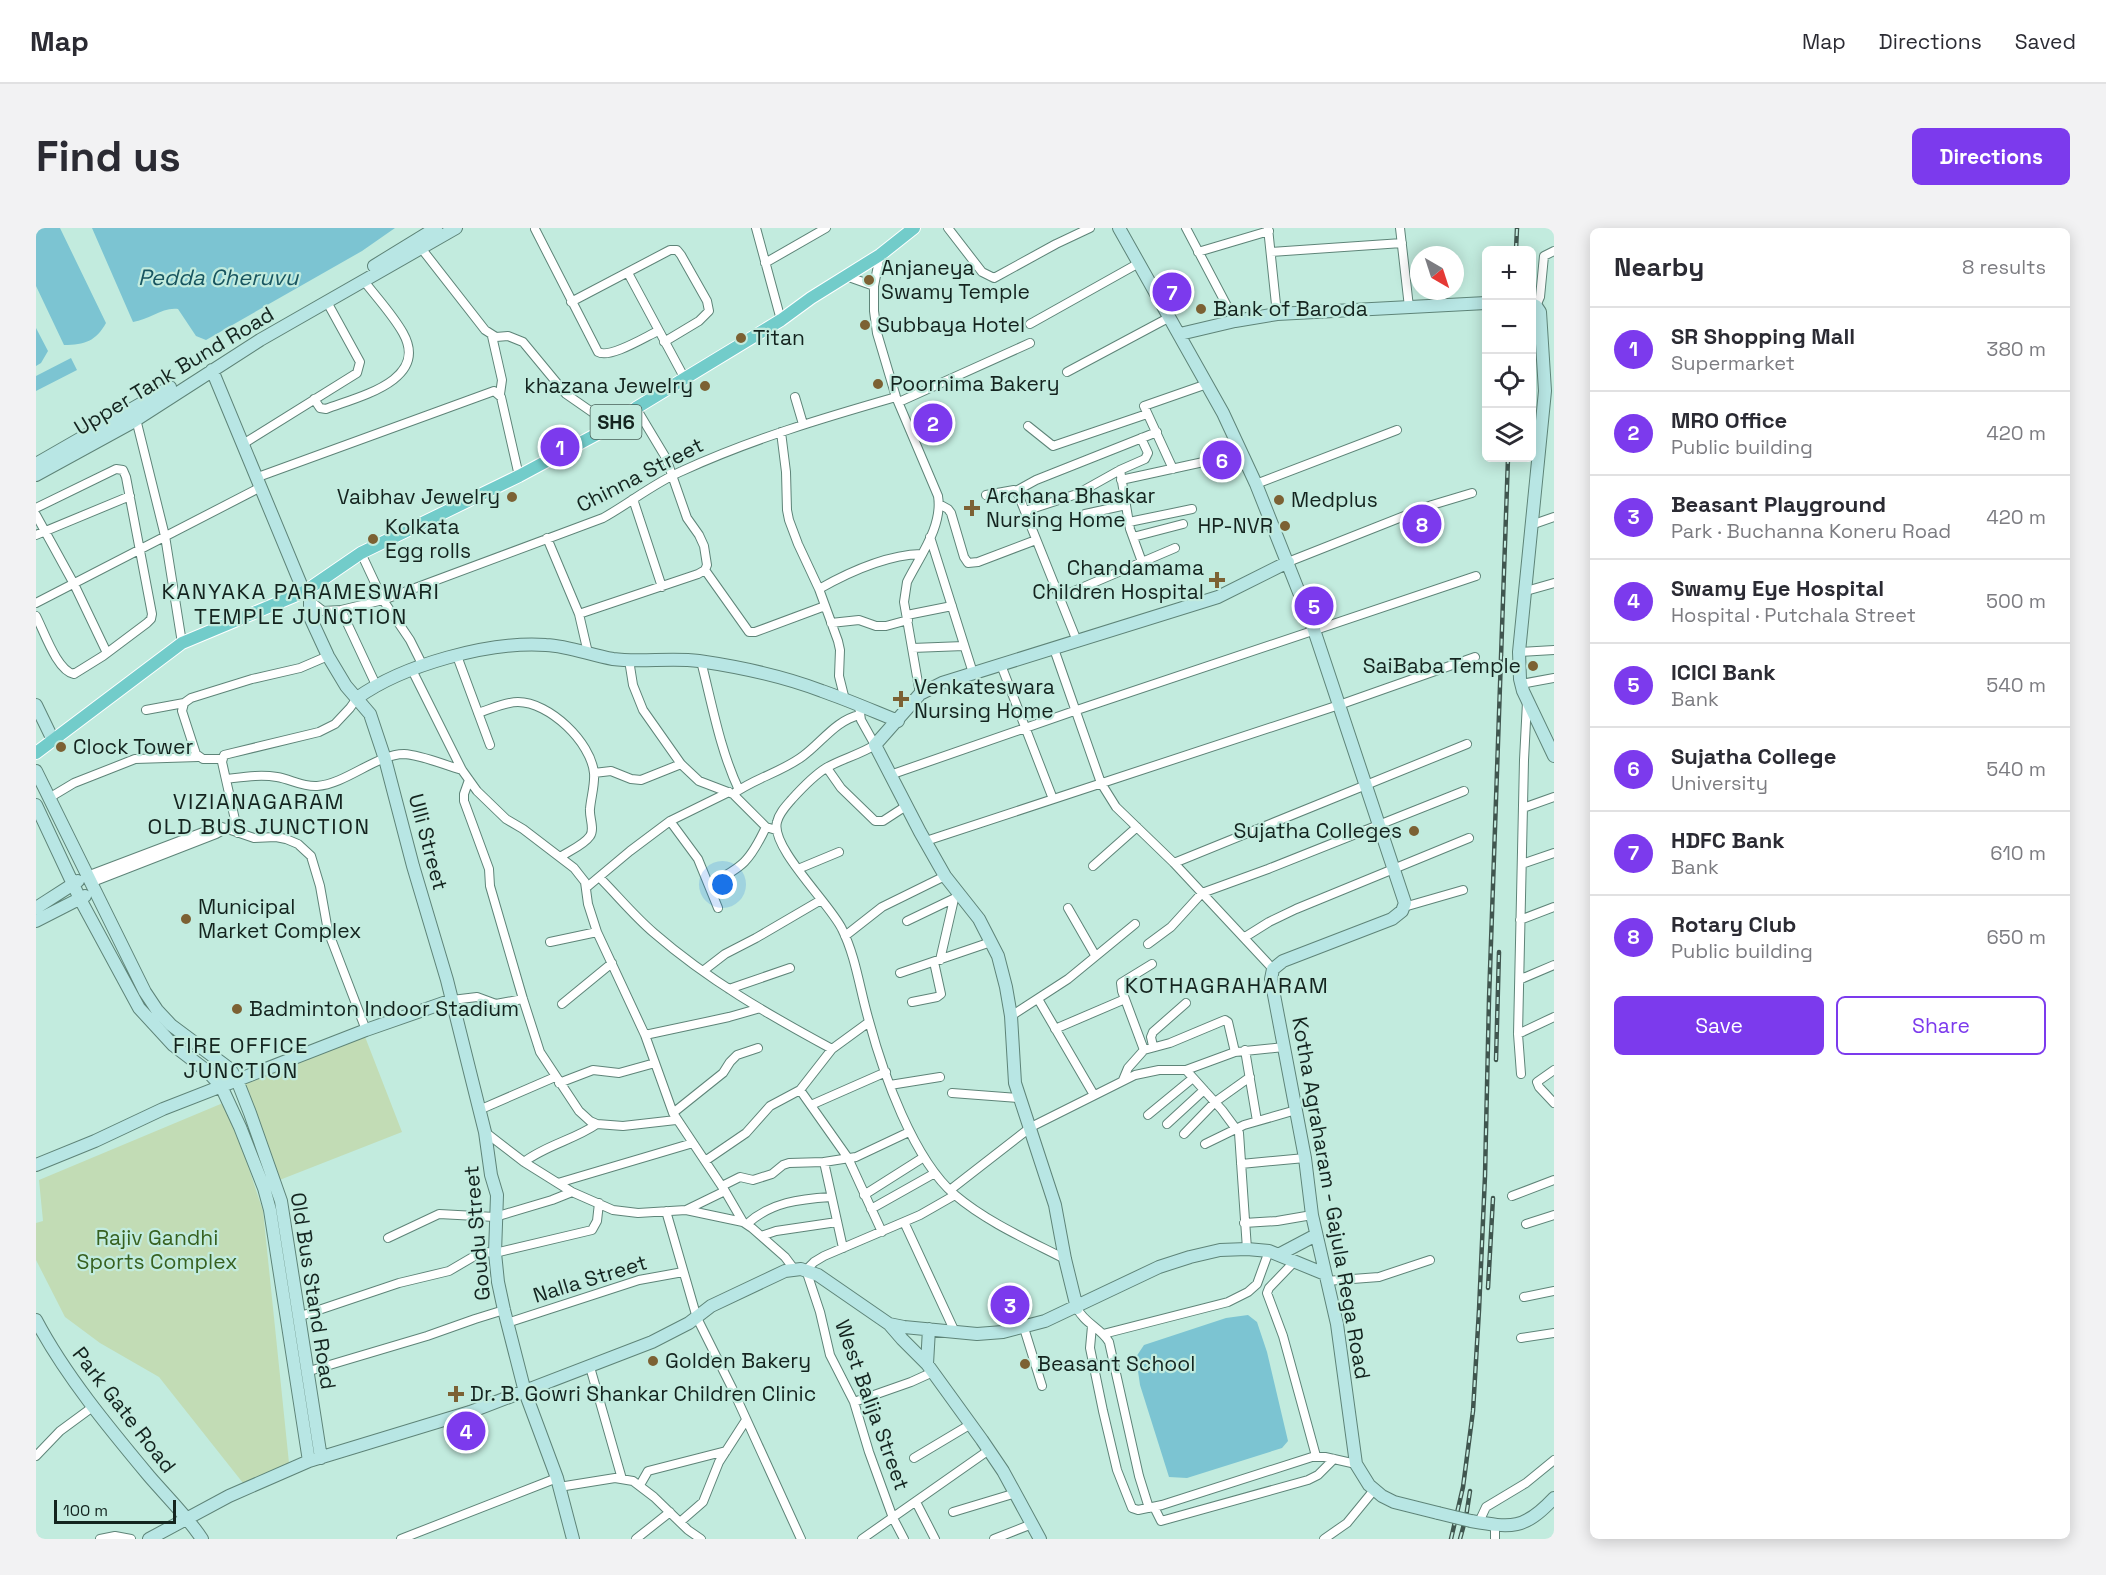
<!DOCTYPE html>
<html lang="en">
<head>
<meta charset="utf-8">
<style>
  :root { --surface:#fff; --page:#f2f2f3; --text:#2b2b33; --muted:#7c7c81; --line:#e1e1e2; --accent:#7c3aed }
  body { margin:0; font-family:"Space Grotesk",sans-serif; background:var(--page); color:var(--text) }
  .controls { position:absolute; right:18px; top:18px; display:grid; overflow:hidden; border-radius:9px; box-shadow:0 3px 15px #0003 }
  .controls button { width:54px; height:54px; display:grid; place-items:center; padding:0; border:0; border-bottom:2px solid var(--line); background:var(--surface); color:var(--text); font:30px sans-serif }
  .compass { position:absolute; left:1374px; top:18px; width:54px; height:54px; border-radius:50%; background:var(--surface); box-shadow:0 3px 15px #0003; rotate:141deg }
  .scale { position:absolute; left:18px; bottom:15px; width:122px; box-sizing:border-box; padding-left:6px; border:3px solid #14241f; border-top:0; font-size:16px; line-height:21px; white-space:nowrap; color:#14241f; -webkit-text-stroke:4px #c2ebde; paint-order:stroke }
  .you { position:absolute; left:687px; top:657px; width:21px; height:21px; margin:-15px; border:4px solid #fff; border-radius:50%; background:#1a73e8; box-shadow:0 0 0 9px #1a73e833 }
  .badge { display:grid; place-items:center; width:39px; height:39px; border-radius:50%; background:var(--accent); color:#fff; font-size:20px; font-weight:700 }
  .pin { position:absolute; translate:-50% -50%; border:3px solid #fff; box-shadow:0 2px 6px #0006 }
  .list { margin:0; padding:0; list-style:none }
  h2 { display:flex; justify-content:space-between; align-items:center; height:78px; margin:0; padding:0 24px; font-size:26px }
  h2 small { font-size:20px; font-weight:400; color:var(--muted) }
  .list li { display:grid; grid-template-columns:39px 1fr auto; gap:18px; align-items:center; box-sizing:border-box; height:84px; padding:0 24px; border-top:2px solid var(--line) }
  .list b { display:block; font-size:22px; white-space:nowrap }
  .list p { margin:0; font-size:20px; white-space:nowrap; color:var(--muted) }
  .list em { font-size:20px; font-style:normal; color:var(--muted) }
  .actions { display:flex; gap:12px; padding:18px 24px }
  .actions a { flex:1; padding:14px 0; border:2px solid var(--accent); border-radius:9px; text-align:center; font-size:21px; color:var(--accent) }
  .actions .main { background:var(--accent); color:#fff }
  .icon { flex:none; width:33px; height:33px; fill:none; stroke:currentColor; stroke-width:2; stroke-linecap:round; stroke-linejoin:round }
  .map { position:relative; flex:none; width:1518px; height:1311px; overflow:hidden; border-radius:9px }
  header { display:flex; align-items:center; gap:36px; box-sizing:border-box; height:84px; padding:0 30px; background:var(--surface); border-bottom:2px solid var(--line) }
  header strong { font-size:28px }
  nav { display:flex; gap:33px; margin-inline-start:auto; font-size:21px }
  .intro { display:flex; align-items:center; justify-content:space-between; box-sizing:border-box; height:144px; padding:0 36px }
  h1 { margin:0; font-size:42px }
  .button { padding:15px 27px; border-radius:9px; background:var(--accent); color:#fff; font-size:21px; font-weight:700 }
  main { display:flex; gap:36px; padding:0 36px }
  aside { flex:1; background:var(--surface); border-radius:9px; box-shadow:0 3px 15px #0003 }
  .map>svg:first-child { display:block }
  .green { fill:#c2dcb5 }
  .water { fill:#7cc4d2 }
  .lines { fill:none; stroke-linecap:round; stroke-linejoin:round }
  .street-casing { stroke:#5e8478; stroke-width:10 }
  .secondary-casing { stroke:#5e8478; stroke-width:14 }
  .primary-casing { stroke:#fff; stroke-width:14 }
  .street { stroke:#fff; stroke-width:8 }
  .secondary { stroke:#b8e6e4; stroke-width:12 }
  .primary { stroke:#72ccca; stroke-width:12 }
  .rail-casing { stroke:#40564f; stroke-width:4.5 }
  .rail { stroke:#c2ebde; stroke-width:2; stroke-dasharray:7; stroke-linecap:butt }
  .secondary-bridge-casing { stroke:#5e8478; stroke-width:14; stroke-linecap:butt }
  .secondary-bridge { stroke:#b8e6e4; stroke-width:12 }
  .poi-dot { fill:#7c6133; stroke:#c2ebde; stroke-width:2 }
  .labels { text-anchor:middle; stroke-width:4.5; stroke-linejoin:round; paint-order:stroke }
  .shield { fill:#c2ebde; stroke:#486058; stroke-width:1.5 }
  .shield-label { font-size:20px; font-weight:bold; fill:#14241f }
  .poi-label { font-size:21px; fill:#14241f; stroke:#c2ebde; text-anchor:start }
  .street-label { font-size:21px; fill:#14241f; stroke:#c2ebde }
  .park-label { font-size:21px; fill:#37601f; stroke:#c2ebde }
  .water-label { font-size:22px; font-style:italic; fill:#185560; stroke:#c2ebde }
  .neighbourhood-label { font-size:22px; letter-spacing:1.5px; fill:#14241f; stroke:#c2ebde }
</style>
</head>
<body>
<header>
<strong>Map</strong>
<nav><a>Map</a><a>Directions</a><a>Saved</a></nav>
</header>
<div class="intro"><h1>Find us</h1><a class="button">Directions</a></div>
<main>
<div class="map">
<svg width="1518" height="1311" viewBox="0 0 1518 1311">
  <rect width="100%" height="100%" fill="#c2ebde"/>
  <path class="green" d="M326,801L366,904L241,953L201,850Z
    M187,875L209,929L227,983L253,1235L207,1255L123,1149L64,1115L29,1089L0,1032V995L7,993L3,952Z"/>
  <path class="water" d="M0,0H24L70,95C60,113 49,117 28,117L0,58Z
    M56,0H359L326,23L170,112L160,108L142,81C126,79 113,92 97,94Z
    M0,100L12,123L5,135L0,138Z
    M35,130L41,142L0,163V148Z
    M1212,1087L1221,1094L1231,1124L1252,1213L1246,1220L1151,1250L1133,1249L1104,1157L1100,1129L1108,1117L1190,1090Z"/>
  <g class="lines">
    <defs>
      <path id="street" d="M720,0L745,92
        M912,0L946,44L958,50L1020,16L1054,0
        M1150,0L1199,93
        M1232,0L1241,86
        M1364,0L1373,79
        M499,1L562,124C574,131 609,109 622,103
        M385,20L449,102L460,109L472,108L487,114L530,166L576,198
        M1162,24L1233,3
        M1235,24L1366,15
        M844,27L838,58V83L841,105L860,169L902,268C907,298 884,328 871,354L868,374L884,466
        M729,35L790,0
        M592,45L649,151
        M810,48L838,58
        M535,74L634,22H641L645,27L671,73L673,83L663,93L628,114
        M1500,78L1504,69L1508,28L1518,23
        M994,96L1103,35
        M456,108L466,152L464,166
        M1031,144L1134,89
        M759,169L767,196
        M278,171L284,180L290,181C321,169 394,153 367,105C357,87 341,70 328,53
        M863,174L994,115
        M100,191L129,308L146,415
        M992,198L1017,218L1111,186
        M745,204L750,244L751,282L753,292L762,316L783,361L802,413L804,422L803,448L809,472
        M207,216L321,145L324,134L291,74
        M1137,241L1108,178L1171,156
        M1084,242L1094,301L1106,334
        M222,249L458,163L465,169L483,248
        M1085,252L1172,233
        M1220,256L1361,202
        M980,263L1000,252L1121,204
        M950,267L978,262L982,266L1041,413
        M597,271L626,359
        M903,276L912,281L915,285L928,329L932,335L942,334L1000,312
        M0,280L80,241L87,242L90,249L116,386L115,391L111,395L67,428L38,446C21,443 8,403 0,388
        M989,283L1041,266L1084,242L1109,231L1112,225L1105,210
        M1049,286L1090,277
        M0,287L38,356L71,425
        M1093,294L1156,281
        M1495,297L1518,289
        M0,307L94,268
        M894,309L937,445
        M1097,309L1147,296
        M511,310L543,386L552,425
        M325,325L347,372L374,412L387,438
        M1252,334L1396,277L1436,265
        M669,342L713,404H719L789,378
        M783,361C813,344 850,327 885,326
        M1490,363L1518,355
        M1024,369L1139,320
        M273,372L287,383L305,382L347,372L567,290C594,275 618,255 646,243C716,211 787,190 860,169
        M0,375L225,259
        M305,382L340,457
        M543,386L662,346L669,342L671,337L668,318L663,307L651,290L630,230L600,180
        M871,387L916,378
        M795,395L823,392L840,398H850L872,392
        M876,420L928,418
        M1018,421L1065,555L1080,579L1138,635L1237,741
        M1483,424L1518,422
        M421,428L454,517
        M593,432L597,457L607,482L645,536L663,553L697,566L730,599L740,602
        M665,433C676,476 684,522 703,562
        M965,437L1017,571
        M376,442L426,542L441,563L470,591L487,601L538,640L549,654L552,676L561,704L609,807L637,885L689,963L707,994
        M1485,456L1518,450
        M823,478L825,492L839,517C823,527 805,531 790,540C777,548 766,560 756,571C750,578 743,585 741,594C734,619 795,677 806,701C820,729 824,763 833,793C847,845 877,931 919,967C951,994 992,1012 1029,1031
        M110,482L148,475
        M442,485C455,481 469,474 482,474C513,474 555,514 558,545C559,557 555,569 554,581C553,589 559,601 554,608C548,617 533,623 524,629
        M186,531H167L160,526L146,483L148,475L155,470L216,451L264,440L292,428
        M791,540L805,560L839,593H847L870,578
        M558,545L575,543L595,551L605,552L645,536
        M854,547L1041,482L1440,348
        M190,551C207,549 224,546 241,549C254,551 267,559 281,558C310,556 341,526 368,526C386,527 408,537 426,542
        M433,552L428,566V573L453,641L454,658L487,771L504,824L543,883L554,893L561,896L587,898L640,892
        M697,566C719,550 746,544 767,528C786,514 800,492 824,487
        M13,570L38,555L99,531L162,529
        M1487,580L1518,569
        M634,593L662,631L682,680
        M202,605L186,534L188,527L283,504L299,496L314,480L321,470
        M890,613L1303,477L1439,429
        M1138,635L1431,516
        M1486,636L1518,625
        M1057,638L1101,599
        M762,641L803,624
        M51,648L183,598L218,610L240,609L250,611L262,616L275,628L284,658L292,703L330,802
        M563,649C581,667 598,688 618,705C672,752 733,787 796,821
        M54,655L180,606L191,600
        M674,656C707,639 714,633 730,599
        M551,659L594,623L634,593L693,564
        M1368,679L1427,662
        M1032,680L1059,727
        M1484,692L1518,679
        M871,693L919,670
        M809,708L846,679L909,648
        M1209,709L1233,694L1260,681L1433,610
        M514,714L561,704
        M1112,716L1135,699L1166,665L1232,641L1428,563
        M904,732L918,671
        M667,743L689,726L720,710L785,672
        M864,745L955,714
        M1485,751L1518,737
        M693,761L754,740
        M1002,771L1058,867
        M416,772L441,769L460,776L487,771
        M876,774L901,769L905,766L898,734
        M526,776L576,735
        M975,788L1032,751L1099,696
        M1019,801L1089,771
        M1482,806L1518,789
        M609,807L693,789L721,781
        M1117,818L1115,809L1117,804L1150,775
        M1108,822L1086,763L1085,755L1116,736
        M1209,822L1221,893
        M1150,842L1186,882L1203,905L1211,1021
        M1518,842L1501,854L1503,859L1518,875
        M1485,846L1482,806L1488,532L1491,474
        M1087,852L1092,840L1108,822L1134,815L1189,792L1192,794L1199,824
        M523,855L557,842L583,845L619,835
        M854,857L904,849
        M764,862L812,930L846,1004
        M916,865L983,870
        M775,877L850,844
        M443,882L519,849
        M637,885L687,845L694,834L701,827L722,820
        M1112,887L1157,850
        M1131,896L1168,862
        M449,904L488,934L536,964L577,982L602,985L650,982L707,994L716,1000L749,1029L758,1041
        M1148,906L1179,874L1214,849
        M1169,916L1208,897L1260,882
        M669,933L710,905L734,878L764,862L796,821L833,794
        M488,934C510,917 538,912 561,896
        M788,934L807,1020
        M1205,936L1269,930
        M522,955L657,915
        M686,958L704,949L717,952L736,946L747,937L753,935L788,934L820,929L873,904
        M914,962L995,899L1099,847L1123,842H1150L1199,824L1248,819
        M828,967L888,929
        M1476,968L1518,952
        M835,981L899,945
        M650,982L689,963
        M630,983L661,1090L696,1160L765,1311
        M868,994L919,1104
        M1208,995L1241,993L1276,987
        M711,996C735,974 764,971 795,969
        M1490,996L1518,987
        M725,1008L740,1003L801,994
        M352,1010L403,986L459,989L516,972L536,964
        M1259,1033L1233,1060L1231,1065L1247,1108L1280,1228
        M1290,1053L1343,1049L1394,1032
        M1488,1069L1518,1063
        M1041,1080C1048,1095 1065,1100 1073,1114L1103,1248L1113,1280
        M262,1089L363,1055L413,1043L442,1026L450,1024L459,1025L556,1002L561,993L563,975
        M471,1095L603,1052L647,1044
        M1056,1098L1054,1120L1067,1183L1081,1242L1096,1280L1102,1282L1126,1277L1276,1229H1289L1320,1236
        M988,1100L1006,1158
        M1067,1106L1192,1074L1212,1064L1221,1056L1233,1023
        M1485,1110L1518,1105
        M554,1139L586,1251
        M270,1144L391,1108L439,1091L468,1082
        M818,1174L875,1154L897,1144
        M0,1228L24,1203L58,1178
        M878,1230L935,1196
        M604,1257L612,1243L690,1223
        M523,1259L579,1250L597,1253L618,1269L652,1302L665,1311
        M880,1274L899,1311
        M1118,1279L1125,1293L1272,1252L1282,1247L1298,1231
        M917,1284L980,1265
        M644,1294L667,1274L683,1234L710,1192
        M1443,1294L1450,1279L1490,1255L1518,1232
        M1459,1297V1311
        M64,1311L79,1308L95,1311
        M365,1311L521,1250
        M600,1311L634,1284
        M826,1311L953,1222
        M868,1311L857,1290L833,1224L818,1174L794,1127L784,1084L770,1042L778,1034L788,1028L884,987L919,967
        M958,1311L996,1296
        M1288,1311L1311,1295L1338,1262"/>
      <path id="secondary" d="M1083,0L1187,185L1220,256L1278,402L1369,675L1366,683L1356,691L1247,733L1237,741L1235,751L1269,930L1276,987L1301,1096L1320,1236L1333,1257L1346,1268L1358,1274L1402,1285
        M338,38L400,0
        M1496,76L1500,78L1504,84L1509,163L1483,424L1484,451L1487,463L1518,528
        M1144,106L1199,93L1241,86L1450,75
        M176,142L268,364
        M0,236L134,159
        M0,247L95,195L224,112L420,0
        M274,373V389L292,428L310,458L334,486L349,531L377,638L411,752L449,904L455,947L461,967L459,1025L462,1054L468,1082L489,1164L521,1250L537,1311
        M321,470C367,437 453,413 510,417C533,418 554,427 577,431C605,435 634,429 663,433C704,439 747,448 786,463C812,472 837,483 862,493
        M0,477L17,512
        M0,543L109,764L121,782L135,797L194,841L201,852L214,885L245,973L285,1230
        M0,577L44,671L103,780L137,817L171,843L185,858L204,899L228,960L234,982L273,1233
        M0,680L42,653
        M0,693L49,668
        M0,937L59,913L127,881L330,802L416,772
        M1244,1026L1280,1007
        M1041,1080L1029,1031L1019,977L979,855L975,788L970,759L962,728L943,691L909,648L884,604L839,517L884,466L906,455L1182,369L1252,334
        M0,1092C29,1147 73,1200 113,1248C131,1269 151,1288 166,1311
        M853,1096L866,1111L891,1136L946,1212L967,1243L1004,1311
        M891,1136L893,1101
        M1435,1293C1476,1300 1488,1302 1518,1270
        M113,1311L193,1268L273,1233L434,1184L616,1114L653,1095L675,1078L749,1043L765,1041L782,1047L853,1096L868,1099L941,1106L967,1104L1009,1093L1123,1039L1154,1029L1184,1022L1211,1021L1233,1023L1289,1046"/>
      <path id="primary" d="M0,525L146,415L268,364L325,325L483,248L576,198L600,180L745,92L775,70L844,27L878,0"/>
    </defs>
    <use href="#street" class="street-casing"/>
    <use href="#secondary" class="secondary-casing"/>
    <use href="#primary" class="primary-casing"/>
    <use href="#street" class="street"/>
    <use href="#secondary" class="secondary"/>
    <use href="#primary" class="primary"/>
    <defs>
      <path id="rail" d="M1480,22L1481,0
        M1460,832L1463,724
        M1452,1060L1457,970
        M1415,1311L1427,1259L1437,1183L1443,1082L1449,948L1453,771L1472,230
        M1424,1311L1430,1289L1434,1263"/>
    </defs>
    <use href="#rail" class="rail-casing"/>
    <use href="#rail" class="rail"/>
    <defs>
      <path id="secondary-bridge" d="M1402,1285L1435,1293"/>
    </defs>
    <use href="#secondary-bridge" class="secondary-bridge-casing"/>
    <use href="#secondary-bridge" class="secondary-bridge"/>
  </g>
  <g class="poi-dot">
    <circle cx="833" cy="52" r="6"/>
    <circle cx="1165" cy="81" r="6"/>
    <circle cx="829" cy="97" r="6"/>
    <circle cx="705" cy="110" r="6"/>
    <circle cx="842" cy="156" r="6"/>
    <circle cx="669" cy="158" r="6"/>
    <circle cx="476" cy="269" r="6"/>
    <circle cx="1243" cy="272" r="6"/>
    <path d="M933 271h6v6h6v6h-6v6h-6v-6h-6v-6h6z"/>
    <circle cx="1249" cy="298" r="6"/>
    <circle cx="337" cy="311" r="6"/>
    <path d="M1178 343h6v6h6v6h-6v6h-6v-6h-6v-6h6z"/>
    <circle cx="1497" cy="438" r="6"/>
    <path d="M862 462h6v6h6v6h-6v6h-6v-6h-6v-6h6z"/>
    <circle cx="25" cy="519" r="6"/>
    <circle cx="1378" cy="603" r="6"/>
    <circle cx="150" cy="691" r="6"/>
    <circle cx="201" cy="781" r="6"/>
    <circle cx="617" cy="1133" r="6"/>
    <circle cx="989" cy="1136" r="6"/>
    <path d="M417 1157h6v6h6v6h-6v6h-6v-6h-6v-6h6z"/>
  </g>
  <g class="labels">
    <rect class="shield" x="554.5" y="177" width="51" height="34" rx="4.5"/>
    <g class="shield-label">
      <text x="580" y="201">SH6</text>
    </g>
    <g class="poi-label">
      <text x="845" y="47">Anjaneya<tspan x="845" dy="24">Swamy Temple</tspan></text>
      <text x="1177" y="88">Bank of Baroda</text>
      <text x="841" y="104">Subbaya Hotel</text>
      <text x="717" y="117">Titan</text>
      <text x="854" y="163">Poornima Bakery</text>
      <text x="657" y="165" text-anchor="end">khazana Jewelry</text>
      <text x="950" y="275">Archana Bhaskar<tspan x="950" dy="24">Nursing Home</tspan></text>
      <text x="464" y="276" text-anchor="end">Vaibhav Jewelry</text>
      <text x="1255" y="279">Medplus</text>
      <text x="1237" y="305" text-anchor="end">HP-NVR</text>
      <text x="349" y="306">Kolkata<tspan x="349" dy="24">Egg rolls</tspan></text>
      <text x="1168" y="347" text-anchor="end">Chandamama<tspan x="1168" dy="24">Children Hospital</tspan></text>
      <text x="1485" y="445" text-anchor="end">SaiBaba Temple</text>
      <text x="878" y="466">Venkateswara<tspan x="878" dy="24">Nursing Home</tspan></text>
      <text x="37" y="526">Clock Tower</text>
      <text x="1366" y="610" text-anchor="end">Sujatha Colleges</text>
      <text x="162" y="686">Municipal<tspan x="162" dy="24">Market Complex</tspan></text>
      <text x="213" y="788">Badminton Indoor Stadium</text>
      <text x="629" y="1140">Golden Bakery</text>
      <text x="1001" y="1143">Beasant School</text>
      <text x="434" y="1173">Dr. B. Gowri Shankar Children Clinic</text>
    </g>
    <g class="street-label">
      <text transform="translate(138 143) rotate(-31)" y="7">Upper Tank Bund Road</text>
      <text transform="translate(604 247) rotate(-27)" y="7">Chinna Street</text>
      <text transform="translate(392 614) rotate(75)" y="7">Ulli Street</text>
      <text transform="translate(1295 970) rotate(80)" y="7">Kotha Agraharam - Gajula Rega Road</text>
      <text transform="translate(441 1005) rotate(-95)" y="7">Goudu Street</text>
      <text transform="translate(554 1051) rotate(-17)" y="7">Nalla Street</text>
      <text transform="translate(277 1063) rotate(81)" y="7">Old Bus Stand Road</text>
      <text transform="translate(836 1177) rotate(70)" y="7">West Balija Street</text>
      <text transform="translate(88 1182) rotate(52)" y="7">Park Gate Road</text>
    </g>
    <g class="park-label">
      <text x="121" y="1017">Rajiv Gandhi<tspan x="121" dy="24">Sports Complex</tspan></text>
    </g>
    <g class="water-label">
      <text x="182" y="57">Pedda Cheruvu</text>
    </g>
    <g class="neighbourhood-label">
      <text x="265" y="371">KANYAKA PARAMESWARI<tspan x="265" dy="25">TEMPLE JUNCTION</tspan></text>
      <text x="223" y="581">VIZIANAGARAM<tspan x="223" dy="25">OLD BUS JUNCTION</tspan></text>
      <text x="1191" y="765">KOTHAGRAHARAM</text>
      <text x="205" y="825">FIRE OFFICE<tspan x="205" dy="25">JUNCTION</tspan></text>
    </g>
  </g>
</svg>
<div class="controls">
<button>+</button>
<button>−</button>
<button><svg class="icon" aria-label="locate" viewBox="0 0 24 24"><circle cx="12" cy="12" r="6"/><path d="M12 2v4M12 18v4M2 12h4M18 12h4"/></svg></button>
<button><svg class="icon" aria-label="layers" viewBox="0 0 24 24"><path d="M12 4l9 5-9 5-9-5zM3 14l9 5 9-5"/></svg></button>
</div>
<svg class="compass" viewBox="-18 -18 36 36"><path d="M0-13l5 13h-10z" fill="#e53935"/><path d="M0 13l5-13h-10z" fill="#7c7c81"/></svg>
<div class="scale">100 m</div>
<div class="you"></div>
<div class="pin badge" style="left:524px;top:219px">1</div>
<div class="pin badge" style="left:897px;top:195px">2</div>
<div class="pin badge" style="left:974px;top:1077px">3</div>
<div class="pin badge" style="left:430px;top:1203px">4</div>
<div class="pin badge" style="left:1278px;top:378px">5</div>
<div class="pin badge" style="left:1186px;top:232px">6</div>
<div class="pin badge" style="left:1136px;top:64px">7</div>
<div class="pin badge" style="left:1386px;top:296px">8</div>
</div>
<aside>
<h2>Nearby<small>8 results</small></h2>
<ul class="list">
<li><span class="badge">1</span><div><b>SR Shopping Mall</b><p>Supermarket</p></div><em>380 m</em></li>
<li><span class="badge">2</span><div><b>MRO Office</b><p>Public building</p></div><em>420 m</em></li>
<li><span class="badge">3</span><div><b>Beasant Playground</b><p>Park · Buchanna Koneru Road</p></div><em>420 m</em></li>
<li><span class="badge">4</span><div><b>Swamy Eye Hospital</b><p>Hospital · Putchala Street</p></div><em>500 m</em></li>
<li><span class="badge">5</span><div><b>ICICI Bank</b><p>Bank</p></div><em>540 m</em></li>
<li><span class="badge">6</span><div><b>Sujatha College</b><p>University</p></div><em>540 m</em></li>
<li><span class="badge">7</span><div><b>HDFC Bank</b><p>Bank</p></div><em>610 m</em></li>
<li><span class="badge">8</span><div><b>Rotary Club</b><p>Public building</p></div><em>650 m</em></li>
</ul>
<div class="actions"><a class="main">Save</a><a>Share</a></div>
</aside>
</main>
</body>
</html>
